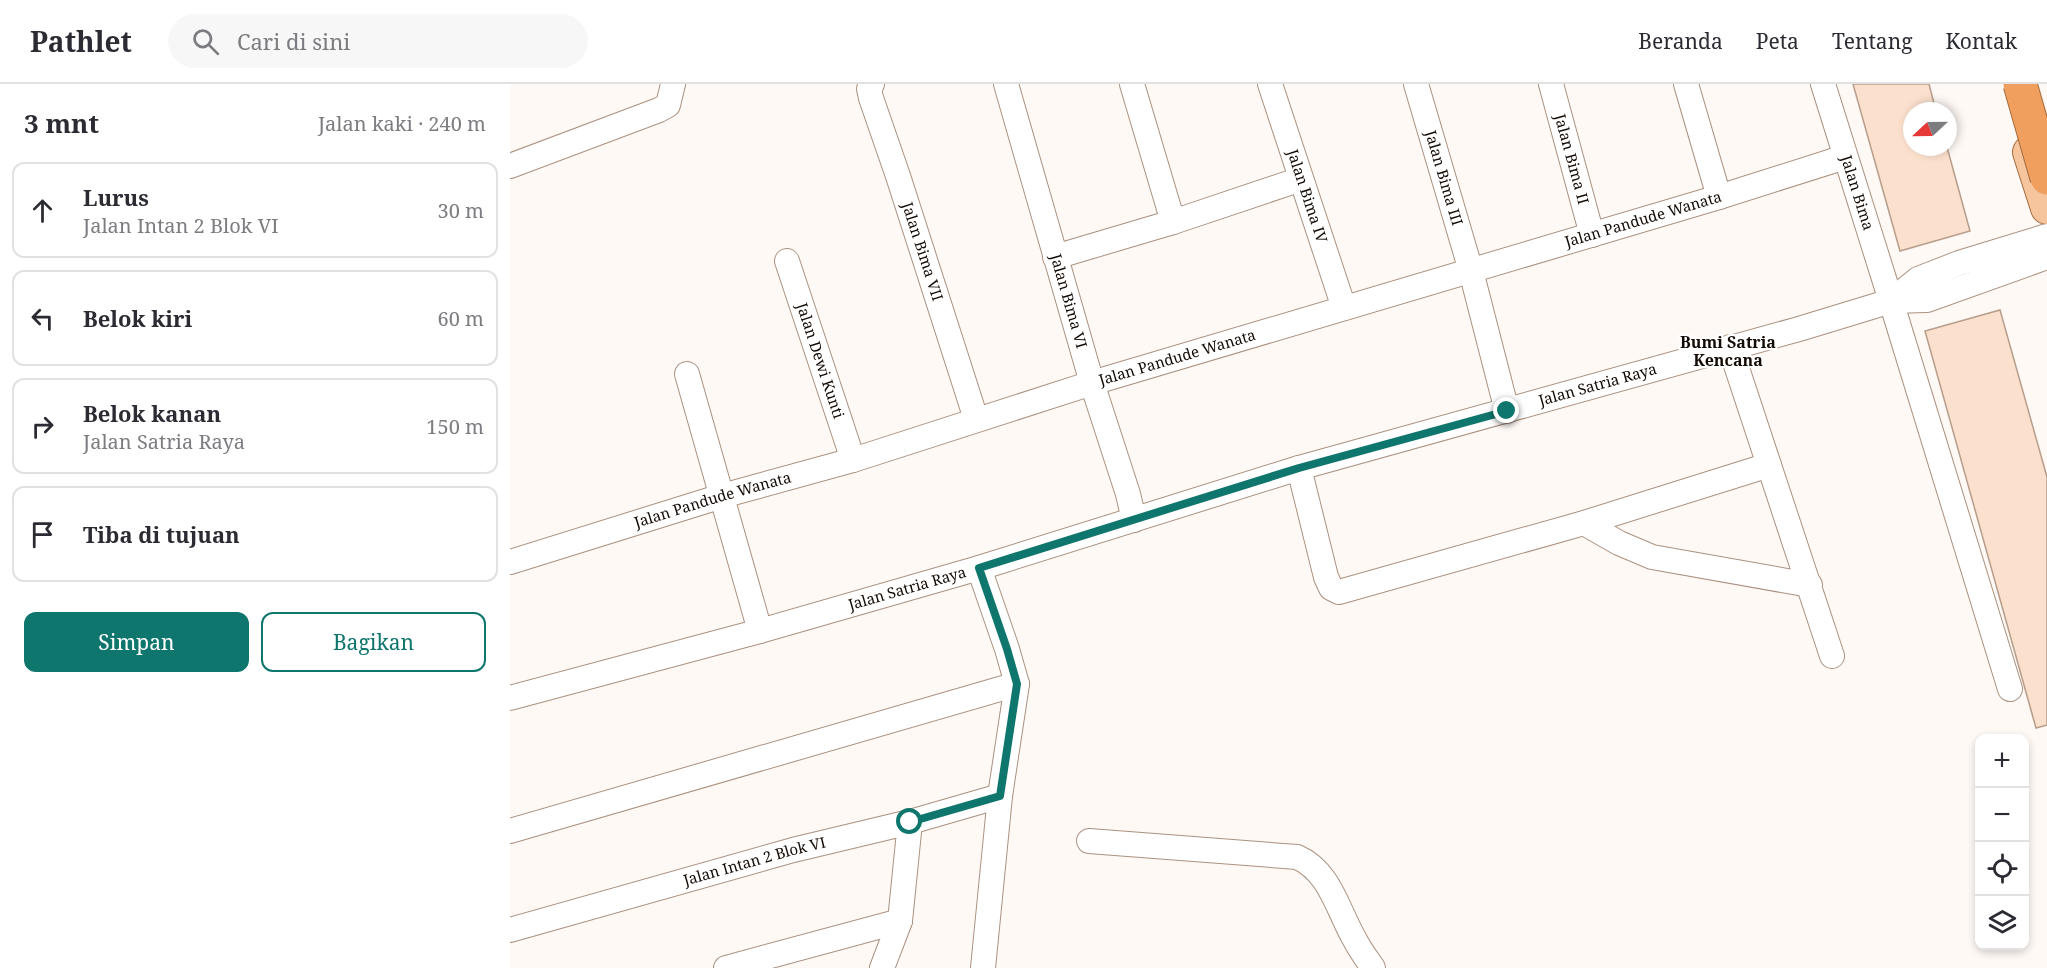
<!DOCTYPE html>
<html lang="id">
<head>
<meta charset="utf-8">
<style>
  :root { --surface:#fff; --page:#f7f7f7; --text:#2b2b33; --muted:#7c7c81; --line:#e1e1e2; --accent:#0f766e }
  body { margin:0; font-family:"Noto Serif",serif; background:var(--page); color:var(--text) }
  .controls { position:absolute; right:18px; bottom:18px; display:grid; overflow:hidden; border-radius:12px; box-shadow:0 3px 9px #0003 }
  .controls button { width:54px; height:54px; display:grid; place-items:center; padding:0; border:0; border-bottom:2px solid var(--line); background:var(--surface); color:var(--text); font:30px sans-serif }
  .compass { position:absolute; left:1393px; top:18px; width:54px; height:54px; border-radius:50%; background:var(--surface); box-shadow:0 3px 9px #0003; rotate:248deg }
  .stop { position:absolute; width:18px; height:18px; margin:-14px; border:4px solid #0f766e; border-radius:50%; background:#fff }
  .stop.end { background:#0f766e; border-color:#fff; box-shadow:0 2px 6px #0008 }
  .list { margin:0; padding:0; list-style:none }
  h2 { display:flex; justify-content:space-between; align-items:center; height:78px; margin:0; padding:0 24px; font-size:26px }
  h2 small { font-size:20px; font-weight:400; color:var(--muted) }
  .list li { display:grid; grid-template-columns:39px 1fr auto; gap:18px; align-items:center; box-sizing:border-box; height:96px; margin:0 12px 12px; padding:0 12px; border:2px solid var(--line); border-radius:12px }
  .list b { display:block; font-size:22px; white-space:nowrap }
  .list p { margin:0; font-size:20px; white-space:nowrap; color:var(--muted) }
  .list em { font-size:20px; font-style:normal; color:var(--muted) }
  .actions { display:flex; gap:12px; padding:18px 24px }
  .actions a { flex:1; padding:14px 0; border:2px solid var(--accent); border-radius:12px; text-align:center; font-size:21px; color:var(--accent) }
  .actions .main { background:var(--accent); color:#fff }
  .icon { flex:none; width:33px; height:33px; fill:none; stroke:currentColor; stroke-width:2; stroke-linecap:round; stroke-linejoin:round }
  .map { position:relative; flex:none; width:1537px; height:884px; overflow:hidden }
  header { display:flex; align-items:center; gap:36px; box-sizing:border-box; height:84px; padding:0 30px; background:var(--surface); border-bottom:2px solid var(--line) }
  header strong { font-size:28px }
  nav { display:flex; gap:33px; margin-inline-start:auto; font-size:21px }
  .search { width:420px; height:54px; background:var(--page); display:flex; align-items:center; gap:15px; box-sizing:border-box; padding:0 21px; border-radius:33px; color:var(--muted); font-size:22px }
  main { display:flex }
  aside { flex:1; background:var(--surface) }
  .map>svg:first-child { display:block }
  .building { fill:#fbe0cd; stroke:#b79d8b; stroke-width:1.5 }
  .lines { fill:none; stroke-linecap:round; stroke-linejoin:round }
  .minor-casing { stroke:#ab917f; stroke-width:26 }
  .major-casing { stroke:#a36b3e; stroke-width:34 }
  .minor { stroke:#fff; stroke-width:24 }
  .major { stroke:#f6c59e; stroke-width:32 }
  .highway-bridge-casing { stroke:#a36b3e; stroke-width:35; stroke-linecap:butt }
  .highway-bridge { stroke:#f09f5e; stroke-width:33 }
  .route { stroke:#0f766e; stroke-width:8 }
  .labels { text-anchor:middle; stroke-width:4.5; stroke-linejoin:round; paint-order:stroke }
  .street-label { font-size:15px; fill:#130a04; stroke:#fff }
  .neighbourhood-label { font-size:16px; font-weight:bold; fill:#130a04; stroke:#fff }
</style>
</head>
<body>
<header>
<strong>Pathlet</strong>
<div class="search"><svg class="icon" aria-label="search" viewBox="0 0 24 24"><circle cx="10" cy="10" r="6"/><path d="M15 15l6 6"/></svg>Cari di sini</div>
<nav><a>Beranda</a><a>Peta</a><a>Tentang</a><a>Kontak</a></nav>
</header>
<main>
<aside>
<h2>3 mnt<small>Jalan kaki · 240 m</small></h2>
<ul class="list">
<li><svg class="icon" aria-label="ahead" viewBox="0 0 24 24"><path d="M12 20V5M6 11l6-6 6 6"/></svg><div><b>Lurus</b><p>Jalan Intan 2 Blok VI</p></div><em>30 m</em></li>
<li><svg class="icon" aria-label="left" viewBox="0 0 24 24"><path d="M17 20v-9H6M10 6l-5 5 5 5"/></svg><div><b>Belok kiri</b></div><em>60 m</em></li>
<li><svg class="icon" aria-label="right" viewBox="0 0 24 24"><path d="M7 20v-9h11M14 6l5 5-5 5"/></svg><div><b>Belok kanan</b><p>Jalan Satria Raya</p></div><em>150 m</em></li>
<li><svg class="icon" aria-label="arrive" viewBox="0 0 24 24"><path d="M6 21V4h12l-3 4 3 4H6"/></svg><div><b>Tiba di tujuan</b></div></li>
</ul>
<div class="actions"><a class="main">Simpan</a><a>Bagikan</a></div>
</aside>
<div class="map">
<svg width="1537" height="884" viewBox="0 0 1537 884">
  <rect width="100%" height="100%" fill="#fef9f5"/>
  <path class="building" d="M1343,0H1419L1426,27H1402V63H1437L1460,147L1390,167Z
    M1490,226L1537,393V641L1526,644L1415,247Z"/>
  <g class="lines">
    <defs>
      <g id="minor">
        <path id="s1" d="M362,0L359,5L361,14L388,92L466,335"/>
        <path id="s2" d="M496,0L582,299L618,410L624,436"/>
        <path d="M622,0L663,138"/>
        <path id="s3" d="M760,0L834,224"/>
        <path id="s4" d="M906,0L961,187L997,327"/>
        <path id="s5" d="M1041,0L1082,151"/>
        <path d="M1176,0L1209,113"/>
        <path id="s6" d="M1313,0L1381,217L1500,605"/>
        <path d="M0,82L149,26L158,21L163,0"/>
        <path d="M545,173L663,138L791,95"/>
        <path id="s7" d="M277,177L343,376"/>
        <path d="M1381,217L1408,195L1449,179L1537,152"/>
        <path d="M1220,263L1322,572"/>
        <path d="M177,290L250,547"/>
        <path d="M789,384L816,493L821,504L829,508L1074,439L1259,381"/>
        <path d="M1074,439L1109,459L1142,473L1300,501"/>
        <path id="s8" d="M0,478L212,412L343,376L582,299L1209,113L1335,73"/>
        <path d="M469,484L497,565L507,600L490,712L473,884"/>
        <path id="s9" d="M0,614L250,547L469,484L789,384L1289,245L1381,217L1417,216L1537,173"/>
        <path d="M0,747L507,600"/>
        <path d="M579,757L787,773C820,787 828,827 845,856C850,866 857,875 863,884"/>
        <path id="s10" d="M0,846L283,766L400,738L490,712"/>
        <path d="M216,884L390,837"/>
        <path d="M372,884L390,837L400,738"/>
      </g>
      <path id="major" d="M1519,68L1537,124"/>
    </defs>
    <use href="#minor" class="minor-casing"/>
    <use href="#major" class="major-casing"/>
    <use href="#minor" class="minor"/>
    <use href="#major" class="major"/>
    <defs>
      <path id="highway-bridge" d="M1510,0L1537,94"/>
    </defs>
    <use href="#highway-bridge" class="highway-bridge-casing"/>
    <use href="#highway-bridge" class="highway-bridge"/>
  </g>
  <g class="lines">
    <path class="route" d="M400,738L490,712L507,600L497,565L469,484L789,384L997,327"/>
  </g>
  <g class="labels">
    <g class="street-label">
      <text dy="5" stroke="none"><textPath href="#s5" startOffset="78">Jalan Bima II</textPath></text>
      <text dy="5" stroke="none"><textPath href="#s4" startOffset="98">Jalan Bima III</textPath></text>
      <text dy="5" stroke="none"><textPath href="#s6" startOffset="114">Jalan Bima</textPath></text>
      <text dy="5" stroke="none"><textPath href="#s3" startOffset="118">Jalan Bima IV</textPath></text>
      <text dy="5" stroke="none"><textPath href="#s8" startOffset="1184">Jalan Pandude Wanata</textPath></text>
      <text dy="5" stroke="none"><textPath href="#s1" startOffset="177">Jalan Bima VII</textPath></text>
      <text dy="5" stroke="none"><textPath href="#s2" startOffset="226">Jalan Bima VI</textPath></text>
      <text dy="5" stroke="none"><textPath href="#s8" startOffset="698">Jalan Pandude Wanata</textPath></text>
      <text dy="5" stroke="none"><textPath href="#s7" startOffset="105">Jalan Dewi Kunti</textPath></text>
      <text dy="5" stroke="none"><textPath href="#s9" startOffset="1132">Jalan Satria Raya</textPath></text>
      <text dy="5" stroke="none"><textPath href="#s8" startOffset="212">Jalan Pandude Wanata</textPath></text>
      <text dy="5" stroke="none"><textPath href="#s9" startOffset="412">Jalan Satria Raya</textPath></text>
      <text dy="5" stroke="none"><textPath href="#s10" startOffset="254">Jalan Intan 2 Blok VI</textPath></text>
    </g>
    <g class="neighbourhood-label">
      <text x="1218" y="264">Bumi Satria<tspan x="1218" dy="18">Kencana</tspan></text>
    </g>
  </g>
</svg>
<div class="controls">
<button>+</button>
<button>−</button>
<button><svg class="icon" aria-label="locate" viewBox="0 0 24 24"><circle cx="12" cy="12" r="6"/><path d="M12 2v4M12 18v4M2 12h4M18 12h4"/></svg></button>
<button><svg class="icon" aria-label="layers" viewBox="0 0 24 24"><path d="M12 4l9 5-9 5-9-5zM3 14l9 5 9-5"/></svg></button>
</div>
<svg class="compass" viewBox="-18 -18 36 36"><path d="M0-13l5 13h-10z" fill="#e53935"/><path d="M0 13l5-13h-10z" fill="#7c7c81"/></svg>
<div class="stop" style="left:400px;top:738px"></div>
<div class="stop end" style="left:997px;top:327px"></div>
</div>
</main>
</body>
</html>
